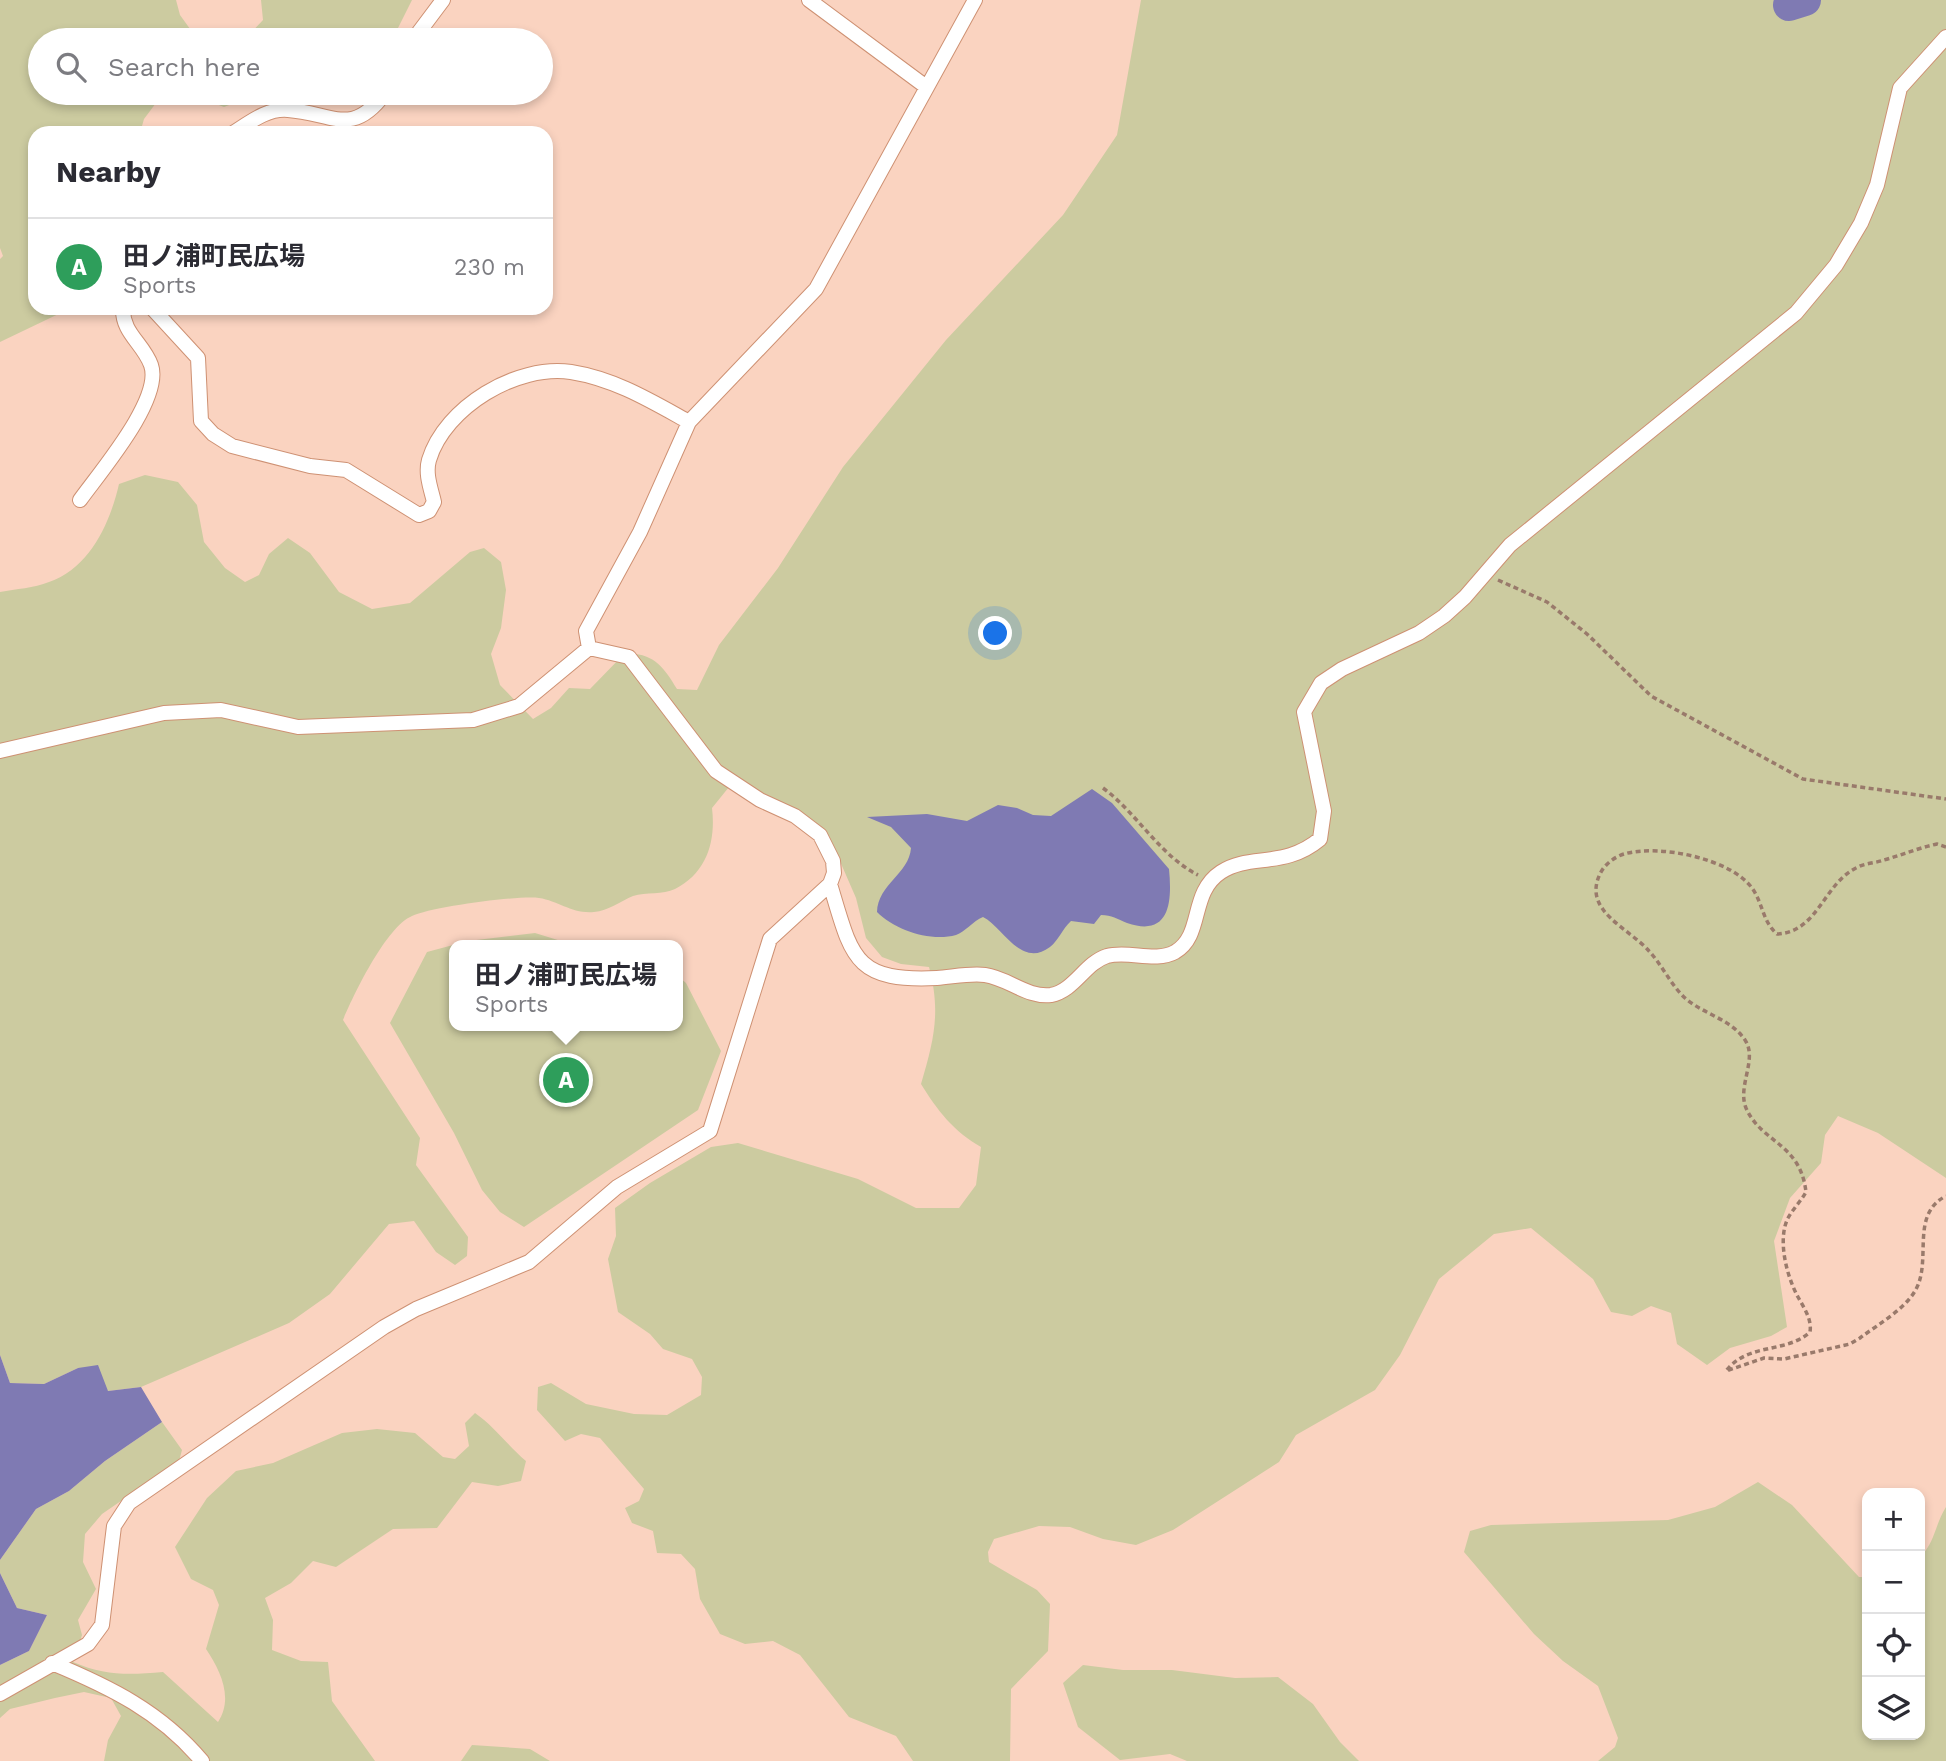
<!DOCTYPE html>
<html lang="en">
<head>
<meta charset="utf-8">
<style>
  :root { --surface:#fff; --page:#f2f2f3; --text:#2b2b33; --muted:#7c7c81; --line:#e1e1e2; --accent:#d93025 }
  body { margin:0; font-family:"Work Sans","Noto Sans JP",sans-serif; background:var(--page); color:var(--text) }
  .controls { position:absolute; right:21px; bottom:21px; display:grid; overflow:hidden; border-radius:14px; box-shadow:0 4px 10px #0003 }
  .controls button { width:63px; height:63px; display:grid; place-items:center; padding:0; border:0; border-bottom:2px solid var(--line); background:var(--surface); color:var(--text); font:35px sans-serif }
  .you { position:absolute; left:996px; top:634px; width:24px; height:24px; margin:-18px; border:5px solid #fff; border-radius:50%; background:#1a73e8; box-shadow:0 0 0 10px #1a73e833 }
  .badge { display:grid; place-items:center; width:46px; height:46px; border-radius:50%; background:var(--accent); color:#fff; font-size:23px; font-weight:700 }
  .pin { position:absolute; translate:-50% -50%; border:4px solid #fff; box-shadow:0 2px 7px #0006 }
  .popup { position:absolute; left:449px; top:940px; width:234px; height:91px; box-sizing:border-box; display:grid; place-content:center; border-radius:14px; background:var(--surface); filter:drop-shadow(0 2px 5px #0005); font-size:23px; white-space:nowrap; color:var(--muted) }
  .popup b { font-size:26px; color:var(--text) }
  .popup::after { content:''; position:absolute; left:50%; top:100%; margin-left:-14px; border:14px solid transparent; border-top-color:var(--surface) }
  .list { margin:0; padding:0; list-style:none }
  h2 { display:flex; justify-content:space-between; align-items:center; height:91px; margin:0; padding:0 28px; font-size:30px }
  h2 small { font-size:23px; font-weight:400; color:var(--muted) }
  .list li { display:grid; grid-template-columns:46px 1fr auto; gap:21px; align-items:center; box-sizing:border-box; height:98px; padding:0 28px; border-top:2px solid var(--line) }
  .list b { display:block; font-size:26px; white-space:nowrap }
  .list p { margin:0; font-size:23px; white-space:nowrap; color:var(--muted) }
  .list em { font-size:23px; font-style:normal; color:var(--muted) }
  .icon { flex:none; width:38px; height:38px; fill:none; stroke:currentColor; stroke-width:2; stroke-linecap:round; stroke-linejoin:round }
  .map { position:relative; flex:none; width:1946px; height:1761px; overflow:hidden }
  .search { position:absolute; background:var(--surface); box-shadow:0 4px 10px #0003; left:28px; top:28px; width:525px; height:77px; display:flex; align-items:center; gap:18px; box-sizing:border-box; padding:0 24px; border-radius:38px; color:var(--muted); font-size:26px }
  .panel { position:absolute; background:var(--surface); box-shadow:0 4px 10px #0003; left:28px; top:126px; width:525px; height:189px; border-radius:21px }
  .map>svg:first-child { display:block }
  .green { fill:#cccba0 }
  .water { fill:#7f7ab3 }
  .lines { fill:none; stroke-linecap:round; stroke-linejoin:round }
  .river { stroke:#7f7ab3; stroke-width:32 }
  .street-casing { stroke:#ce9173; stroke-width:16 }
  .path { stroke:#997a6b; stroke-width:3.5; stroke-dasharray:5 3.5; stroke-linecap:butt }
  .street { stroke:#fff; stroke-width:14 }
</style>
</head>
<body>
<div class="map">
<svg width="1946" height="1761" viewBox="0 0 1946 1761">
  <rect width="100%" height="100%" fill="#fad3c0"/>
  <path class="green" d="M0,0H176L180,15L198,40H40V93H260L224,107L195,96L156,103L144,119L140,133H35V308H71L0,342V259L3,256L0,248Z
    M261,0H412L392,40H244L263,20Z
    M1141,0H1946V1178L1878,1133L1838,1116L1825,1135L1821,1163L1790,1198L1774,1241L1787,1327L1771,1336L1730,1348L1707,1365L1677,1344L1671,1313L1651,1306L1632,1316L1611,1312L1593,1279L1531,1228L1494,1234L1439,1279L1400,1355L1375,1390L1296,1435L1279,1462L1173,1530L1136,1545L1103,1539L1070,1527L1039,1526L994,1539L988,1552L989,1562L1037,1590L1050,1604L1048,1651L1011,1689L1010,1761H913L896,1736L849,1717L800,1655L773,1641L745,1644L720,1634L700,1599L695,1569L681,1554L657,1553L653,1531L632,1523L625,1508L639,1501L644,1489L600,1438L581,1434L565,1441L537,1410L538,1387L551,1383L586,1404L634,1414L667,1415L701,1395L702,1377L692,1359L663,1349L650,1334L618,1312L608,1259L616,1236L615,1208L650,1183L711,1147L738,1143L858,1179L916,1208H959L976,1185L981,1147C954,1132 937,1110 921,1084C934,1040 941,1012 929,967L901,964L882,957L866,938L856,898L829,836L794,810L729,787L712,808C716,841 707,873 675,889C663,895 646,892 633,896C621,901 608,911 594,912C572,914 559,901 539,898C519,895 431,907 412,916C386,927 354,994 343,1020L420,1138L416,1165L468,1237L467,1256L455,1265L436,1252L414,1221L389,1224L330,1294L289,1323L141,1387L108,1391L78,1368L44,1384L10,1383L0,1355V592C16,589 34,588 49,582C90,568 110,523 119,484L145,475L178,482L197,505L204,542L225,568L245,582L259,575L269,554L288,538L310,553L339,592L372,609L410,603L470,552L484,548L501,562L506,590L501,628L491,654L500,685L533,719L551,708L569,688L590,689L624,654C652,651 664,667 677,689L697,690L719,645L778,568L843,467L946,340L1063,215L1117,135Z
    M535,933L574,945H454V1026H678V976L686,983L721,1051L698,1110L524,1227L500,1212L482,1190L454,1133L390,1023L427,952L468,941Z
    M475,1413C495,1427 508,1446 526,1461L521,1481L498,1486L472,1482L437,1528L393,1529L336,1567L313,1561L291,1583L265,1598L273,1620L272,1650L301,1661L328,1662L332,1701L375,1761H104L108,1740L121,1716L111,1698L84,1692L55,1698L10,1709L0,1718V1665L29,1651L47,1615L17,1608L0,1573V1560L36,1509L69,1491L105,1461L162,1422L182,1450L179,1461L102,1514L85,1534L83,1562L96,1589L78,1620L82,1635L73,1662C105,1676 129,1675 163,1672L218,1722C234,1698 220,1670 206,1649L219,1605L213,1590L191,1579L175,1547L207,1498L236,1471L273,1463L342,1433L377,1429L415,1433L443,1457L455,1459L469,1446L465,1423Z
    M1758,1482L1792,1505L1859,1577H1867V1735H1920V1557C1935,1543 1935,1524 1946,1507V1761H1598L1615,1747L1618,1738L1598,1686L1563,1661L1534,1634L1464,1552L1470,1531L1491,1525L1668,1520L1715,1507Z
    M1083,1665L1123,1670H1172L1235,1678L1278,1677L1313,1704L1340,1742L1359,1761H1187L1170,1754L1120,1760L1078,1727L1063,1683Z
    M472,1745L530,1749L550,1761H461Z"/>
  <path class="water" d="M1092,789L1112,803L1169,869C1172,900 1171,938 1127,923C1117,919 1112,915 1101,915L1094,924L1071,921C1062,929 1059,940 1050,947C1021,969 1003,927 983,917C973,921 965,932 956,935C930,942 895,930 877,912C878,884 909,874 911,848L891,827L867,817L927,814L967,821L998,805L1017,808L1033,815L1051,816Z
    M0,1355L10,1383L44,1384L78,1368L98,1365L108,1391L141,1387L162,1422L105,1461L69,1491L36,1509L0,1560Z
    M0,1573L17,1608L47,1615L29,1651L0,1665Z"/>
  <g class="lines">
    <path class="river" d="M1789,5L1805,0"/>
    <defs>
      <path id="street" d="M809,0L925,86
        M413,40L443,0
        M233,133C249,123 267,108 288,110C332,113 352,138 385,93
        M152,308L198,358L201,421L213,434L232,446L310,466L346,470L419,515L429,511L434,502C431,489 425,474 429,460C445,407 517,364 571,372C615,379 651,401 689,422
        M80,500C100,472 163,399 151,365C143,343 122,333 123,308
        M589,648L586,631L640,532L689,422L816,289L975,0
        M0,751L164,713L221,710L298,727L473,720L519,706L589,648
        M830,884C852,957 853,982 937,978C952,977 970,973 985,975C1008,978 1027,998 1051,995C1074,991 1085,963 1107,956C1129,950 1155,963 1175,952C1204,935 1189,893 1221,872C1250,853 1284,869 1320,839L1324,811L1304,712L1321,683L1342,669L1419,633L1444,616L1465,597L1510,545L1796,313L1836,265L1861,223L1877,185L1900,88L1946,37
        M52,1663C110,1687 161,1712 202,1761
        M0,1694L88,1644L102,1625L114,1526L129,1503L384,1327L416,1309L529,1262L617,1187L710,1131L770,939L830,884L834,873L833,861L820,835L795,816L760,800L716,771L629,657L589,648"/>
    </defs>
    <use href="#street" class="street-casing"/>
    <path class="path" d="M1498,580L1547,602L1587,634L1651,696L1803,779L1946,799
      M1103,788C1138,814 1159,855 1198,875
      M1946,847L1937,844C1918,848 1902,855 1884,860C1876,863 1866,863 1858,867C1823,883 1819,932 1777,934C1762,921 1763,903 1752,888C1730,858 1658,844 1624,854C1614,857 1604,865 1600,874C1582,911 1629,928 1649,951C1662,965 1671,985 1685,998C1703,1014 1731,1019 1745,1040C1758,1059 1737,1086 1746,1108C1762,1144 1800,1142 1806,1192C1801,1201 1793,1209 1788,1218C1777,1240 1787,1277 1798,1297C1804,1308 1812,1319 1810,1332C1786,1354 1748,1342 1726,1371L1764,1358L1784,1359L1850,1344L1860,1338C1877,1325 1904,1310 1915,1291C1933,1261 1909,1215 1946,1196"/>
    <use href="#street" class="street"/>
  </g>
</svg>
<div class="controls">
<button>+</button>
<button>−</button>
<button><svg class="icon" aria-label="locate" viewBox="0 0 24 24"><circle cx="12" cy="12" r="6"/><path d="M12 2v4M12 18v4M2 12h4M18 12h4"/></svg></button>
<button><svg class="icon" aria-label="layers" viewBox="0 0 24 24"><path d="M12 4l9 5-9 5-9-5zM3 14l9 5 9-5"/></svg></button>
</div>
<div class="you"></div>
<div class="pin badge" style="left:566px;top:1080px;background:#2e9e5b">A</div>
<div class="popup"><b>田ノ浦町民広場</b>Sports</div>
<div class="search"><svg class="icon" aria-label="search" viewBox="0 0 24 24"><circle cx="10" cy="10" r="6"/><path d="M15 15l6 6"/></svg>Search here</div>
<section class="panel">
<h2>Nearby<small></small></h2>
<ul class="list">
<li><span class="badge" style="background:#2e9e5b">A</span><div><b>田ノ浦町民広場</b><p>Sports</p></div><em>230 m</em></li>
</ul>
</section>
</div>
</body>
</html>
